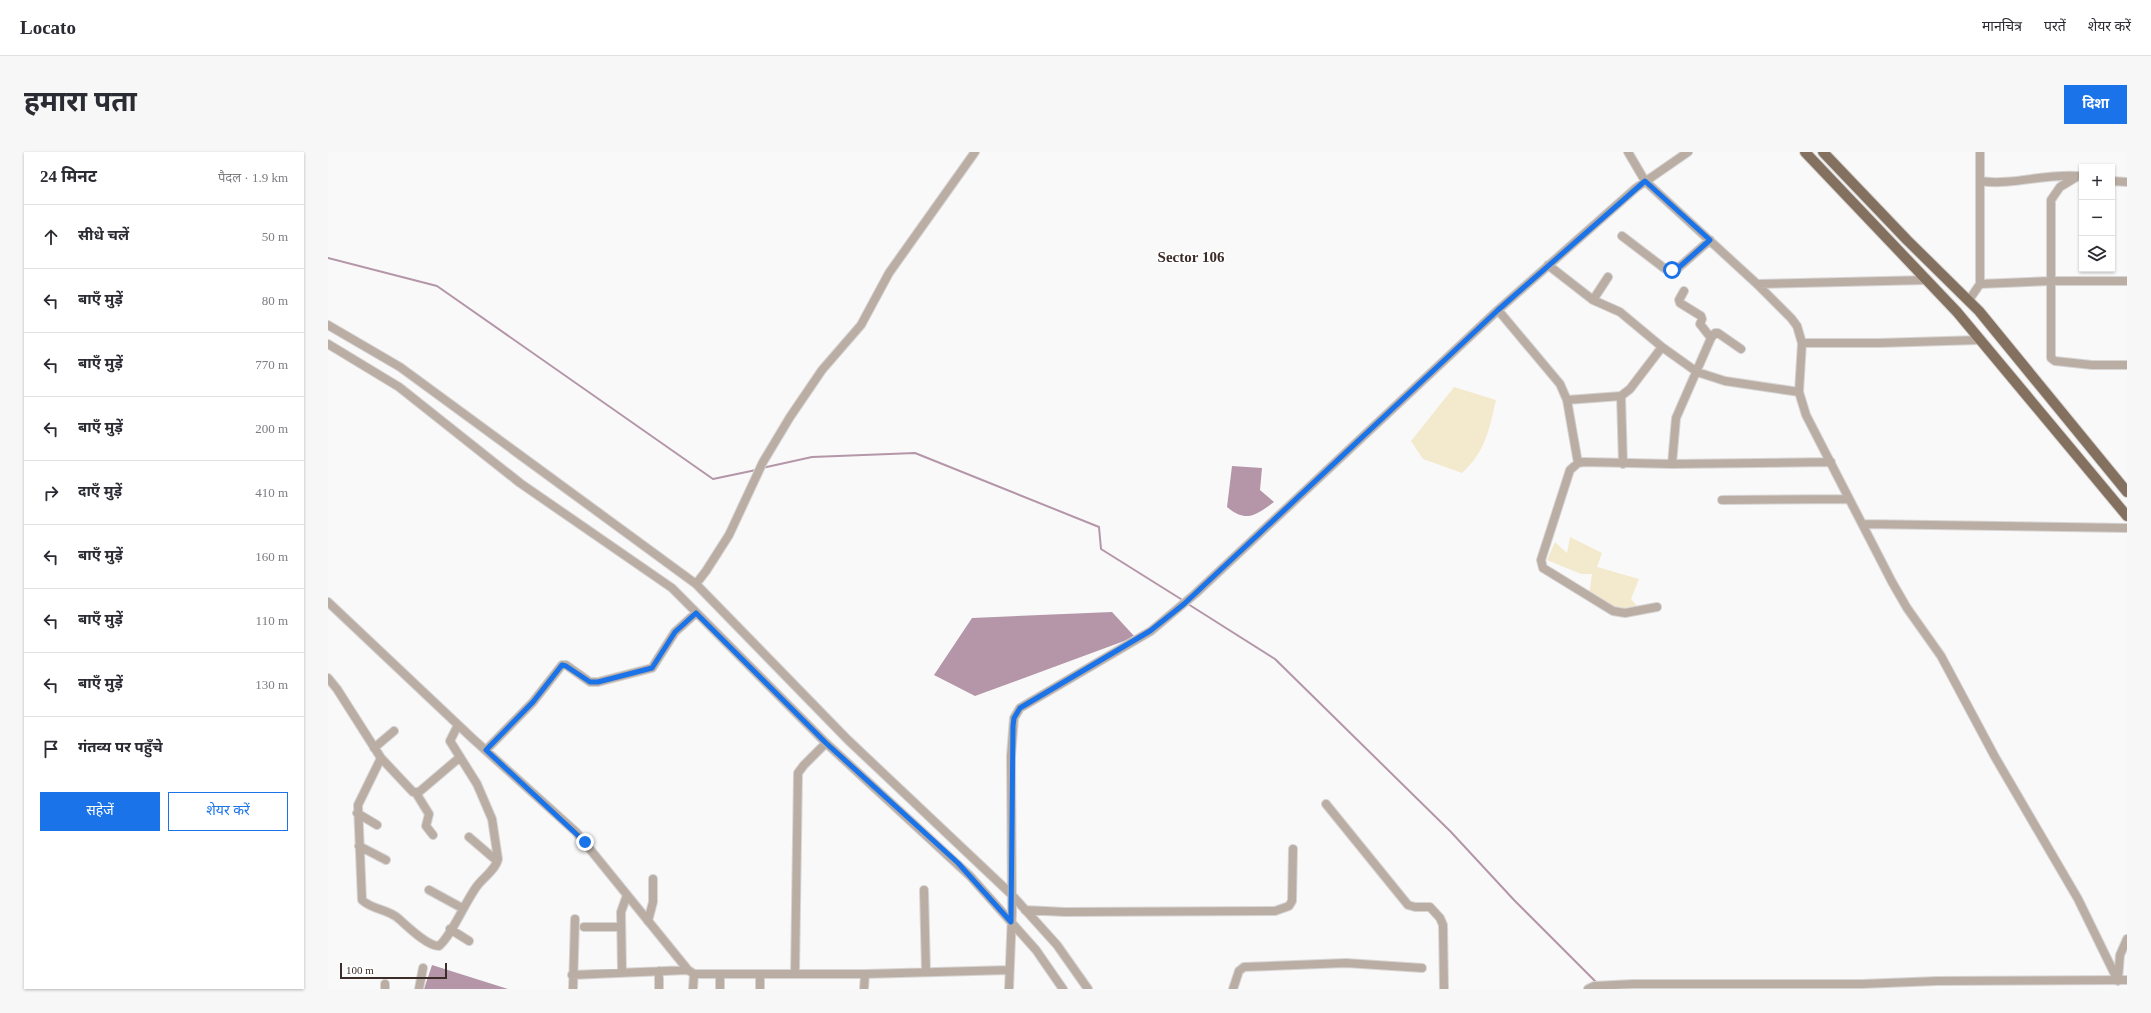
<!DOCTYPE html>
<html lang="hi">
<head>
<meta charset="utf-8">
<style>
  :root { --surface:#fff; --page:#f7f7f7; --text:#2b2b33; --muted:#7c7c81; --line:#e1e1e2; --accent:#1a73e8 }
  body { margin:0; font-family:"Times New Roman","Noto Sans Devanagari",serif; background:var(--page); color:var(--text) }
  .controls { position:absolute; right:12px; top:12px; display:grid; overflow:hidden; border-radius:0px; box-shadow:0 1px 3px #0004 }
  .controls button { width:36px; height:36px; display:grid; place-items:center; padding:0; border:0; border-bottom:1px solid var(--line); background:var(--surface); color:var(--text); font:20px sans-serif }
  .scale { position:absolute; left:12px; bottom:10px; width:107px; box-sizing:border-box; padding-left:4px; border:2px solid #3d2d29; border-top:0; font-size:11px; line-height:14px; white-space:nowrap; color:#3d2d29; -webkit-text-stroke:3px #fff; paint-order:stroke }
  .stop { position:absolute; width:12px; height:12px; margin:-9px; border:3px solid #1a73e8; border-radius:50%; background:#fff }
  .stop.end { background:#1a73e8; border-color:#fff; box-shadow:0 1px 4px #0008 }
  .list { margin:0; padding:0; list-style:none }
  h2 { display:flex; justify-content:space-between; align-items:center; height:52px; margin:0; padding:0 16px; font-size:17px }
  h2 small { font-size:13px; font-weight:400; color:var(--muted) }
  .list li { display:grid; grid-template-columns:26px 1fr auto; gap:12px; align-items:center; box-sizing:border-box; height:64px; padding:0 16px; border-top:1px solid var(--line) }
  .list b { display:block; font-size:15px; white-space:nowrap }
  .list em { font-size:13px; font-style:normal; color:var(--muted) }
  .actions { display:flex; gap:8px; padding:12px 16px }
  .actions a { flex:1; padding:9px 0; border:1px solid var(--accent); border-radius:0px; text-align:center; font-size:14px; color:var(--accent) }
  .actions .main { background:var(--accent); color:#fff }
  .icon { flex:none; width:22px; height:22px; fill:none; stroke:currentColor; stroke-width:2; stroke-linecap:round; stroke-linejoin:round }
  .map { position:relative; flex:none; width:1799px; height:837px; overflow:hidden; border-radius:0px }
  header { display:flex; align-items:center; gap:24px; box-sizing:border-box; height:56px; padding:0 20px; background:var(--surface); border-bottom:1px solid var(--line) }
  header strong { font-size:19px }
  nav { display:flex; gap:22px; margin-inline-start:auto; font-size:14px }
  .intro { display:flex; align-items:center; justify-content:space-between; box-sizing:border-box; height:96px; padding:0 24px }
  h1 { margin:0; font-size:28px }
  .button { padding:10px 18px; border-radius:0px; background:var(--accent); color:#fff; font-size:14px; font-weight:700 }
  main { display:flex; gap:24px; padding:0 24px }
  aside { flex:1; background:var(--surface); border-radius:0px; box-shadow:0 1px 3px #0004 }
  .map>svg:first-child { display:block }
  .green { fill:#f3eacd }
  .water { fill:#b496a8 }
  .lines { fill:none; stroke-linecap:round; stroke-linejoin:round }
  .stream { stroke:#b496a8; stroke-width:2 }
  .minor-casing { stroke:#d7d4d4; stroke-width:10 }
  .major-casing { stroke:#d7d4d4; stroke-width:12 }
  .minor { stroke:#baaea4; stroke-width:8 }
  .major { stroke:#84705e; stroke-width:10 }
  .route { stroke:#1a73e8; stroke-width:5 }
  .labels { text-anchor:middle; stroke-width:3; stroke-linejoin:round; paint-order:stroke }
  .district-label { font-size:15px; font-weight:bold; fill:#3d2d29; stroke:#fff }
</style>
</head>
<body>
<header>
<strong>Locato</strong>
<nav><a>मानचित्र</a><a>परतें</a><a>शेयर करें</a></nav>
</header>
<div class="intro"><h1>हमारा पता</h1><a class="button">दिशा</a></div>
<main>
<aside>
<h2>24 मिनट<small>पैदल · 1.9 km</small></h2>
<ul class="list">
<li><svg class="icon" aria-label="ahead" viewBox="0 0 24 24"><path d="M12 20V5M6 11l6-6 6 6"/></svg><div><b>सीधे चलें</b></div><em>50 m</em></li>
<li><svg class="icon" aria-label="left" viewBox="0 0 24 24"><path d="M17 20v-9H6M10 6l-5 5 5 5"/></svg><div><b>बाएँ मुड़ें</b></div><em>80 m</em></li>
<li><svg class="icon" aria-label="left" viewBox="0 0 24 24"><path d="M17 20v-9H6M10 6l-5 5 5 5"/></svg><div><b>बाएँ मुड़ें</b></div><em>770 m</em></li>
<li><svg class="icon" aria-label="left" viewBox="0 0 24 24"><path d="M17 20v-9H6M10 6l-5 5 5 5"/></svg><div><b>बाएँ मुड़ें</b></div><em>200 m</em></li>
<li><svg class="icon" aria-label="right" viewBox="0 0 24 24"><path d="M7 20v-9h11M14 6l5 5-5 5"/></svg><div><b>दाएँ मुड़ें</b></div><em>410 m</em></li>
<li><svg class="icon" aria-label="left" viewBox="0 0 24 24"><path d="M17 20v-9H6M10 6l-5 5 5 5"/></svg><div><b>बाएँ मुड़ें</b></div><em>160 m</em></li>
<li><svg class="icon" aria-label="left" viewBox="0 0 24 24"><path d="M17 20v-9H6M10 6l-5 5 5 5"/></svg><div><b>बाएँ मुड़ें</b></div><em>110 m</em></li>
<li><svg class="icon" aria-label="left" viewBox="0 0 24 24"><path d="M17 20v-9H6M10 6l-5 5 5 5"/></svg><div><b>बाएँ मुड़ें</b></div><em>130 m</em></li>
<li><svg class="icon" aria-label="arrive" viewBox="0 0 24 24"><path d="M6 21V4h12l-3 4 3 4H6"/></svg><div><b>गंतव्य पर पहुँचे</b></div></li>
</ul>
<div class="actions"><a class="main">सहेजें</a><a>शेयर करें</a></div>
</aside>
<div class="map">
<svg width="1799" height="837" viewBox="0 0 1799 837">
  <rect width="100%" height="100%" fill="#f9f9f9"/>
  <path class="green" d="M1126,235L1168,248C1161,278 1158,299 1134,321L1095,307L1083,289Z
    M1242,385L1274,401L1269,415L1311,427L1303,447L1309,454C1286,459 1280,455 1261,442L1264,422H1253L1219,408L1227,390L1239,401Z"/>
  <path class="water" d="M904,314L934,316L932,338L946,350C929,362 919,372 899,355Z
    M784,460L807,485L647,544L606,523L644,466Z
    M104,813L180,837H96Z"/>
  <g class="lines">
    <path class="stream" d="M0,106L109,134L385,327L428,318
      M434,316L484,305L587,301L771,375L773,397L856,449
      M860,452L947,507L1123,680L1186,748L1268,830"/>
    <defs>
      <path id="minor" d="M1300,0L1317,29L1429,132L1463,166L1469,174L1474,191L1471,240L1478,263L1564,430L1579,456L1613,504L1667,605L1750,747L1790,829
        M1750,24L1732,35L1723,48V206L1727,209L1764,213H1799
        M1652,29C1685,34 1717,21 1750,24
        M1784,29L1799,30
        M1294,84L1336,116L1349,117L1382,88
        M1220,113L1265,148L1292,160L1334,195L1369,220L1397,229L1471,240
        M1429,132L1599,128
        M1652,132L1723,129H1799
        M1356,139L1351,148L1352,151L1373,164L1374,167L1372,172L1383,186
        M1265,148L1280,125
        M1641,148L1652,132V0
        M1170,158L1232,232L1239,248L1250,311
        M0,173L72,215L368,432L520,588L683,742L729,793L760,837
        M1474,191H1551L1651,188
        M0,192L71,235L192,331L344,436L498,591L642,724L708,798L735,837
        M1293,244L1295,312
        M1239,248L1293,244L1302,237L1334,195
        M1344,312L1348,266L1383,186L1387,181H1390L1413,197
        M1394,348L1521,347
        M1535,372L1799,376
        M368,432L378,419L401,383L435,310L462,265L494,218L533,173L561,121L647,0
        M0,450L144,586L248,680L360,818L366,822H537L681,818
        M1329,455L1297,461L1285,459L1215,416L1213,408L1242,318L1250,311L1256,310L1344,312L1503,310
        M0,526L9,537L53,606L85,640H91L131,606
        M46,596L66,579
        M158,598L205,550L234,513H238L262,530H270L324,516L347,480L368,461
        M53,606L30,653L34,748C44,758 61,757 71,767C79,774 99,794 111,794C124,783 137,750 149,734C155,726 168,717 170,707L164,667L149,632L122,589L130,573
        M88,641L101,662L98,674L105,683
        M998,652L1080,753L1087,755H1102L1112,766L1115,773L1116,837
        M29,661L49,673
        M141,685L169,709
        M31,694L58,708
        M101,738L134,756
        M596,738L598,820
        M697,758L737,760L947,759L961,754L964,749L965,697
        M320,769L325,750V727
        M256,775H293
        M122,777L141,789
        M331,819V837
        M294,821L293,760L299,743
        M467,821L470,621L476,613L498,591
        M244,823L360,818
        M1790,828L1792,803L1799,787
        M57,837V832
        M91,837L95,816
        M245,837L247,767
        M365,837L366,822
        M392,837V822
        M432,837V822
        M536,837L537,822
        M681,837L684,761L683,604L686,566L692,556L823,479L867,442L1170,158L1308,36L1360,0
        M905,837L911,819L916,815L1018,811L1094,816
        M1260,837L1266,834L1305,832H1534L1609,829L1799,828"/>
      <path id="major" d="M1477,0L1629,160L1799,364
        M1495,0L1579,88L1651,159L1799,340"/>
    </defs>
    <use href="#minor" class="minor-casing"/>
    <use href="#major" class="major-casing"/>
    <use href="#minor" class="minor"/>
    <use href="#major" class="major"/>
  </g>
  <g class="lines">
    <path class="route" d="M257,690L158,598L205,550L234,513L238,514L262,530H270L324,516L347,480L368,461L498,591L630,711L683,770L685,574L686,566L692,556L822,479L856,452L1170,158L1317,29L1382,88L1349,117L1344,118"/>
  </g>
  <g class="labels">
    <g class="district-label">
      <text x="863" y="110">Sector 106</text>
    </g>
  </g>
</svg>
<div class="controls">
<button>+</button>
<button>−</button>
<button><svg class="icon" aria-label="layers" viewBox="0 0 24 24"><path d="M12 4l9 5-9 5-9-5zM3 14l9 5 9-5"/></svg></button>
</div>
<div class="scale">100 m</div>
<div class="stop" style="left:1344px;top:118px"></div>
<div class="stop end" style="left:257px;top:690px"></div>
</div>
</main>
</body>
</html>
